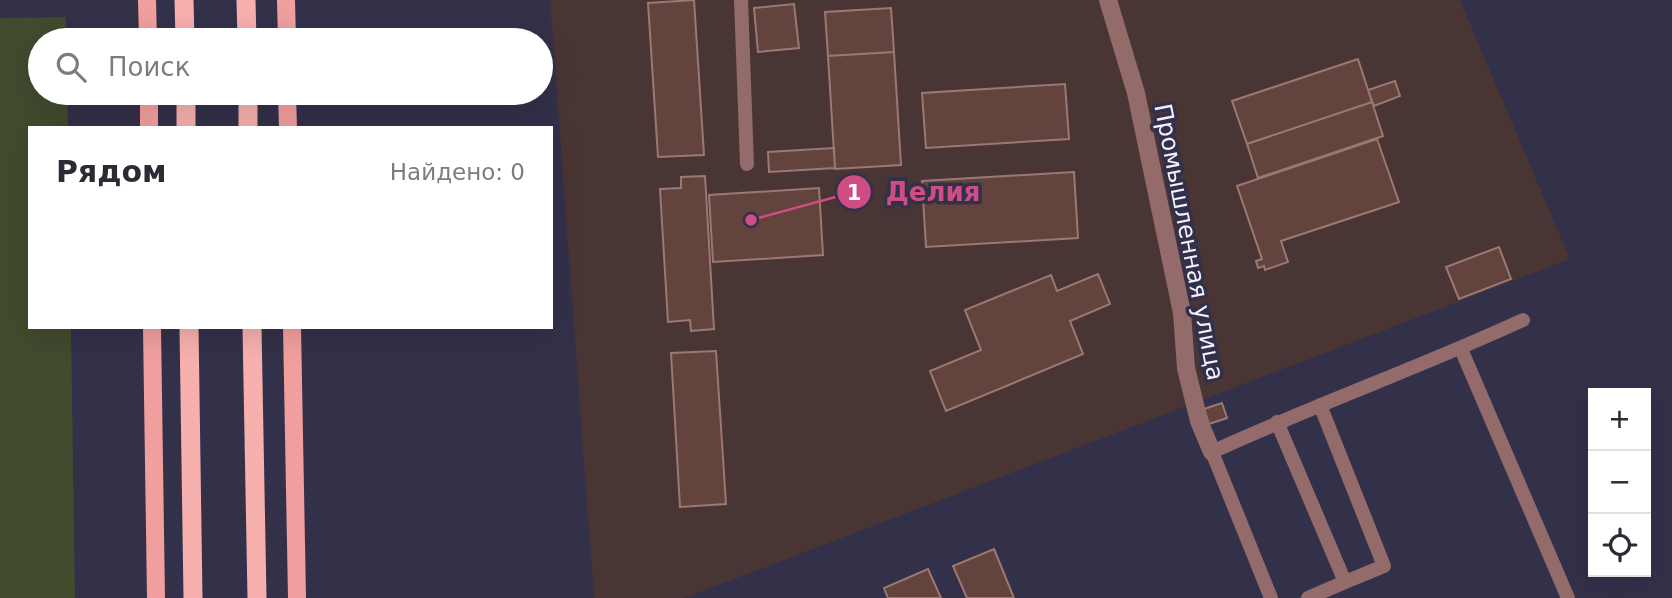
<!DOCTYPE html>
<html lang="ru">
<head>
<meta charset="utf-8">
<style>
  :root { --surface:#fff; --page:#f2f2f3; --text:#2b2b33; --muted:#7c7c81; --line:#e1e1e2 }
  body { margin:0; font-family:"DejaVu Sans",sans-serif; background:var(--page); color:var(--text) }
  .controls { position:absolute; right:21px; bottom:21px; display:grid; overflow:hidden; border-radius:0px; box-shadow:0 7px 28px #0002 }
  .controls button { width:63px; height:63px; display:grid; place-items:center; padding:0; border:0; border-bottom:2px solid var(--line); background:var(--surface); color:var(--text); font:35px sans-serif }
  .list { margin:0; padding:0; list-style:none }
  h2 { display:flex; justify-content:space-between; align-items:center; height:91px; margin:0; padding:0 28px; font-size:30px }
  h2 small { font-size:23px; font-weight:400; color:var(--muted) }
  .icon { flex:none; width:38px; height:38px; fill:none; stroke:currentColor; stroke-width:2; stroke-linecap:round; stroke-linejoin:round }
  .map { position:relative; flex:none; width:1672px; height:598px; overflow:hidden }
  .search { position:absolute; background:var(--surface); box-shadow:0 7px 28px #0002; left:28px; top:28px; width:525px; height:77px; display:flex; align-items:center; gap:18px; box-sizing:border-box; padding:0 24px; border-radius:38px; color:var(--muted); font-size:26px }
  .panel { position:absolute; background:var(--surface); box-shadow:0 7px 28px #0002; left:28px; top:126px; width:525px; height:203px; border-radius:0px }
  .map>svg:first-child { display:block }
  .commercial { fill:#4a3535 }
  .green { fill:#414b2e }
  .building { fill:#63433d; stroke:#9c7872; stroke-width:2 }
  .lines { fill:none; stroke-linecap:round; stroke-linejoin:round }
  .service { stroke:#936b6a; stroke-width:14 }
  .minor { stroke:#936b6a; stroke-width:18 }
  .primary { stroke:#f09f9e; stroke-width:18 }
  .trunk { stroke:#f6b0ae; stroke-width:19 }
  .labels { text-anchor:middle; stroke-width:7; stroke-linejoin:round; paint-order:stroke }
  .street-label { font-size:24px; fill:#f2f1ff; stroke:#33304a }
  .leader { fill:none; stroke:#ce4e84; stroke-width:2.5 }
  .callout-dot { fill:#ce4e84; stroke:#33304a; stroke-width:2.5 }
  .mark-label { font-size:21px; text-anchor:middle; font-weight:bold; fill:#fff }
  .callout-label { font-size:26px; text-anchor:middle; font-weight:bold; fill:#ce4e84; stroke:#33304a; stroke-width:7; stroke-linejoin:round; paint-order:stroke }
</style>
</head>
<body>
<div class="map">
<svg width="1672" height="598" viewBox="0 0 1672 598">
  <rect width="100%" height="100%" fill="#33304a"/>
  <path class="commercial" d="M550,0H1460L1570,259L685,598H594Z"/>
  <path class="green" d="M66,17V40H40V93H67L68,128H30V327H71L75,598H0V18Z"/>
  <path class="building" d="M694,0L704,155L658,157L648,3Z
    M794,4L799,48L758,52L754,8Z
    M891,8L894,52L828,56L825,12Z
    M894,52L901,165L835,169L828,56Z
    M1358,59L1372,102L1247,144L1232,101Z
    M1395,81L1400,96L1374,106L1368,90Z
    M1065,84L1069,139L926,148L922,93Z
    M1372,102L1383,136L1258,178L1247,144Z
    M1377,139L1399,202L1281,241L1288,262L1265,270L1264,266L1258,268L1256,261L1262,259L1237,186Z
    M834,148L835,168L769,172L768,152Z
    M1074,172L1078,238L926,247L922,181Z
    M705,176L714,329L691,331L690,320L668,322L660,189L681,188V177Z
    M819,188L823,255L713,262L709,195Z
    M1499,247L1511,279L1459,299L1446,267Z
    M1098,274L1110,304L1070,321L1083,354L946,411L930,371L981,350L965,310L1051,275L1057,291Z
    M716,351L726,504L680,507L671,353Z
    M1222,403L1227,418L1209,424L1204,409Z
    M994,549L1014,598H967L953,566Z
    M928,569L941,598H888L884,588Z"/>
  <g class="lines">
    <path class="service" d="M741,0L747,164
      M1461,349L1568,598
      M1320,405L1384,566L1345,582
      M1277,422L1345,582L1308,598
      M1271,598L1212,452C1314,405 1421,367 1523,320"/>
    <path class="minor" d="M1108,0L1136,93L1182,313L1186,368L1199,421L1212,452"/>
    <path class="primary" d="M147,0L148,40
      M286,0L287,40
      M149,93V128
      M287,93L288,128
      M152,327L156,598
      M292,327L297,598"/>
    <path class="trunk" d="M184,0L185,40
      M246,0L247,40
      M186,93V128
      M248,93V128
      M189,327L193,598
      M252,327L257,598"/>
  </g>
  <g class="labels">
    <g class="street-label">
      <text transform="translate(1189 242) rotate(79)" y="8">Промышленная улица</text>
    </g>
  </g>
  <path class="leader" d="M751 220L854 192"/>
  <g class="callout-dot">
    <circle cx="751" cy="220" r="7"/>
    <circle cx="854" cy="192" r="18"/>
  </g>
  <g class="mark-label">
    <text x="854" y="200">1</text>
  </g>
  <g class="callout-label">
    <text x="933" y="201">Делия</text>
  </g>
</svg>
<div class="controls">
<button>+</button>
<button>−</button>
<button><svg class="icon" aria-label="locate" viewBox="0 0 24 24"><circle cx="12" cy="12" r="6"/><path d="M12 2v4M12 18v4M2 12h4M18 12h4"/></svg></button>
</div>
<div class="search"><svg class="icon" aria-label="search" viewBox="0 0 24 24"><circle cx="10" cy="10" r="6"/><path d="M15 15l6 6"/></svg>Поиск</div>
<section class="panel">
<h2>Рядом<small>Найдено: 0</small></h2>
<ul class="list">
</ul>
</section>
</div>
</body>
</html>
